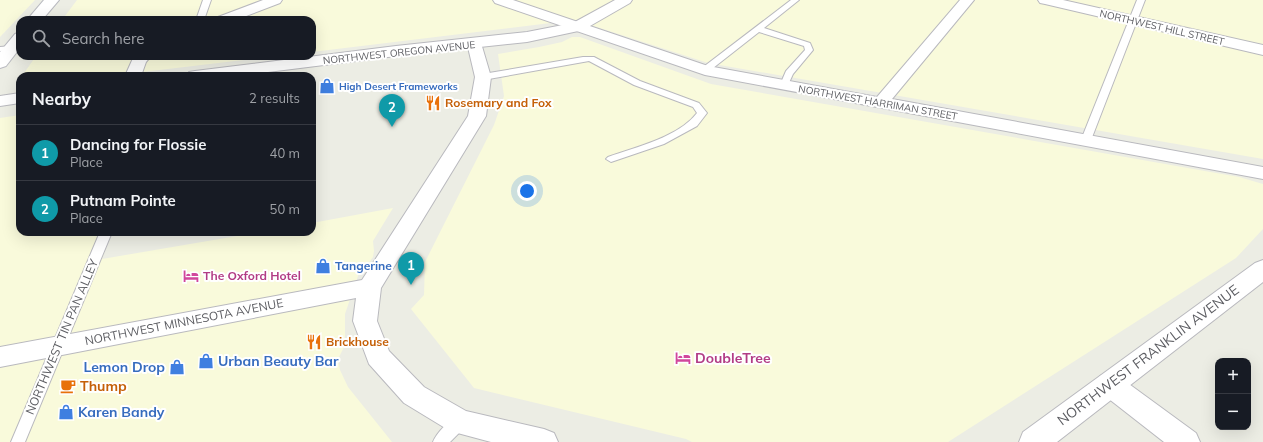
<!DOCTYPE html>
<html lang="en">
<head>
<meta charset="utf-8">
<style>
  :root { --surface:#171b24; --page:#20242c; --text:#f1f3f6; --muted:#9ea1a6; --line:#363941; --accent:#d67240 }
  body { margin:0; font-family:Mulish,sans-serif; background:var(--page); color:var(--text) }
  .controls { position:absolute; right:12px; bottom:12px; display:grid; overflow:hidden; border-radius:8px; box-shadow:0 4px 16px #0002 }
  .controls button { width:36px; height:36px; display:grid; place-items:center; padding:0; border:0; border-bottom:1px solid var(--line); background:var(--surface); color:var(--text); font:20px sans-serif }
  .you { position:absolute; left:527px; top:191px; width:14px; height:14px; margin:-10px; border:3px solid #fff; border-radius:50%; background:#1a73e8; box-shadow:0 0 0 6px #1a73e833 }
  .badge { display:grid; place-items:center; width:26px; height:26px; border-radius:50%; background:var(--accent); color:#fff; font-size:13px; font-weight:700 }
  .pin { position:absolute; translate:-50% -33px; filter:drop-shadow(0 1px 2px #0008) }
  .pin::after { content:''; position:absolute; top:21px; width:14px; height:12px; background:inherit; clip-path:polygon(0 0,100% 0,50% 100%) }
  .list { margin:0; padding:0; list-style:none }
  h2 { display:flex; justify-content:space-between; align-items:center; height:52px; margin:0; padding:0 16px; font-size:17px }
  h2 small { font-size:13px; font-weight:400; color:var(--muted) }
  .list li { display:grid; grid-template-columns:26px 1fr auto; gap:12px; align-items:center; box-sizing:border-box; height:56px; padding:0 16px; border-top:1px solid var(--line) }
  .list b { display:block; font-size:15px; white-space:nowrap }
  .list p { margin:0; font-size:13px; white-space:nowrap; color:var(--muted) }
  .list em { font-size:13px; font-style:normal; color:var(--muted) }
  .icon { flex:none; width:22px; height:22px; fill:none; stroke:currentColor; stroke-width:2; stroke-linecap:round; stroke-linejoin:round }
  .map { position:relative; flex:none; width:1263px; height:442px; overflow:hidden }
  .search { position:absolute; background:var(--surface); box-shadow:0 4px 16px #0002; left:16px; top:16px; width:300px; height:44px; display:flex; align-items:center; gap:10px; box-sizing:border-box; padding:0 14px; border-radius:12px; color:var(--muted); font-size:15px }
  .panel { position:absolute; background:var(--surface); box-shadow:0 4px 16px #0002; left:16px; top:72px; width:300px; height:164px; border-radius:12px }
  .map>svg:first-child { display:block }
  .commercial { fill:#f9fadb }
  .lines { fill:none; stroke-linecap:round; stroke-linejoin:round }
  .service-casing { stroke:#b9b9be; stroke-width:2 }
  .minor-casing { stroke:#b9b9be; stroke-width:2 }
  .tertiary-casing { stroke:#b9b9be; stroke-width:2 }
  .secondary-casing { stroke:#b9bac0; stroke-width:2 }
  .service { fill:#fff; fill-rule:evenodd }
  .minor { fill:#fff; fill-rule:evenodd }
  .tertiary { fill:#fff; fill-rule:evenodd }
  .secondary { fill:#fff; fill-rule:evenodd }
  .labels { text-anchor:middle; stroke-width:4; stroke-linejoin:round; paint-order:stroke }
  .far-street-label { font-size:10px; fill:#5c5d62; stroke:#fff }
  .far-shop-label { font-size:10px; font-weight:bold; fill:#366cbe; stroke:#fff; text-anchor:start }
  .food-label { font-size:12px; font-weight:bold; fill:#c56008; stroke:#fff; text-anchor:start }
  .shop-label { font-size:12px; font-weight:bold; fill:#366cbe; stroke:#fff; text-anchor:start }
  .hotel-label { font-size:12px; font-weight:bold; fill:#b23c85; stroke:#fff; text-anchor:start }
  .street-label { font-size:12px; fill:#5c5d62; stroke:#fff }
  .near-street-label { font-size:14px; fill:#5c5d62; stroke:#fff }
  .near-hotel-label { font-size:14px; font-weight:bold; fill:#b23c85; stroke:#fff; text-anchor:start }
  .near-shop-label { font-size:14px; font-weight:bold; fill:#366cbe; stroke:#fff; text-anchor:start }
  .near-food-label { font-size:14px; font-weight:bold; fill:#c56008; stroke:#fff; text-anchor:start }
</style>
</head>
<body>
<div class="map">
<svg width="1263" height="442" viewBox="0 0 1263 442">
  <rect width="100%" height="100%" fill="#ecede4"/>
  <path class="commercial" d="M0,0H35L0,37Z
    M77,0H1263V159L708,63L575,20L312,52V20H62Z
    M572,37H580L711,84L1239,177L1263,184V229L1236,258L948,442H692L686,439L474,388L411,309L424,295L425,262L494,125L504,96L498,54L539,47L562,42Z
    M36,56H276L109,76H22Z
    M20,115V232H112L102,259L261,232H312V223L393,208L373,241L374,251L373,257L365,268L359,273L345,314V345L338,359L340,370L348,387L392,442H0V118Z"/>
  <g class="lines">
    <defs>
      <path id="service" d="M203,0H211L204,20H196Z
        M791,0H799L764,28L810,43L813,50L793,74L787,87L784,88L780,85L786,71L805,50L804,46L759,32L708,72H702L701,70L702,68Z
        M1137,0H1145L1091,140L1086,143L1083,142L1081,140Z
        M12,46L16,48L15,50L0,51V47Z
        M583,57H594L640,81L699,103L707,113L697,126L664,144L611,162L606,159L608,157C636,147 679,137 697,113L693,107L634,85L589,61L483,80L479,77L483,74Z
        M100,232H112L25,442H11Z
        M460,416L465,417L467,422L465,427L450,442H433C437,432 450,419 460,416Z"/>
      <path id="minor" d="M263,0H282L280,3L236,20H216L218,17Z
        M493,0H513L708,66L877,97L960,0H974L892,99L1263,167V179L705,75L495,3Z
        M1038,0H1063L1263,45V55L1045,4L1040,3Z
        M474,39L479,40L481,43L491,77L486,116L381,288L377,321L389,351L424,387L466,411L544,429L554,433L558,442H491L450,431L404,403L369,364L353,321L356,298L0,367V347L362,280L468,116L475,77L467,43L469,40Z
        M134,56H151L146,62L141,76H125Z
        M1109,373L1118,376L1196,433L1200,442H1164L1100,392L1096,384L1100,376Z"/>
      <path id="tertiary" d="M615,0H632L630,3L583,30L527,42L396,56L235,76H187L189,72L195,71L396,46L527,32L573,23Z
        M20,93V103L0,106V96Z
        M1263,260V282L1057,442H1019L1023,432L1255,263Z"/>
      <path id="secondary" d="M44,0H59L42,20H27Z
        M20,32V48L6,66L0,68V52L15,34Z"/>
    </defs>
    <use href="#service" class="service-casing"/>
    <use href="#minor" class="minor-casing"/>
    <use href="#tertiary" class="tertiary-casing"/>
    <use href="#secondary" class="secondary-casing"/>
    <use href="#service" class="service"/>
    <use href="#minor" class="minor"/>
    <use href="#tertiary" class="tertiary"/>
    <use href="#secondary" class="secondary"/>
  </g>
  <defs>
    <symbol id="shop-bare" viewBox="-9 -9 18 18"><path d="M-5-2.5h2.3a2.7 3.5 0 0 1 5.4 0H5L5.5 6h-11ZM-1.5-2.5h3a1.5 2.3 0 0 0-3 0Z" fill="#3f7fe0" stroke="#fff" stroke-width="2.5" paint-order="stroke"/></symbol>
    <symbol id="restaurant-bare" viewBox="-9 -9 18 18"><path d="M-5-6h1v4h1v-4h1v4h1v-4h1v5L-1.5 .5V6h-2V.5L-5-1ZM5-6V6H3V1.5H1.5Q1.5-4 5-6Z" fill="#e8710a" stroke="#fff" stroke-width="2.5" paint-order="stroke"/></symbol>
    <symbol id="hotel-bare" viewBox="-9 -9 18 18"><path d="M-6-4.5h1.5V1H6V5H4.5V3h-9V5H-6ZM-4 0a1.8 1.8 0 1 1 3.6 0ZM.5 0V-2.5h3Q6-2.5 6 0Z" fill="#d1479c" stroke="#fff" stroke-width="2.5" paint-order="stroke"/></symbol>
    <symbol id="cafe-bare" viewBox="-9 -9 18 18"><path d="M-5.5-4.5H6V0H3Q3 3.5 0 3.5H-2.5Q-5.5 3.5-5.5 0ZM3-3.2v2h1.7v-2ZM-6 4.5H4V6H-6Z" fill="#e8710a" stroke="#fff" stroke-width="2.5" paint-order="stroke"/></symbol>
  </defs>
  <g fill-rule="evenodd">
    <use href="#shop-bare" x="316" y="75" width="22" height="22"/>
    <use href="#restaurant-bare" x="422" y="92" width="22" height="22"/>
    <use href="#shop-bare" x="312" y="255" width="22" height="22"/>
    <use href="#hotel-bare" x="180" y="265" width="22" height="22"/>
    <use href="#restaurant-bare" x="303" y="331" width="22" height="22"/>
    <use href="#hotel-bare" x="672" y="347" width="22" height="22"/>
    <use href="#shop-bare" x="195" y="350" width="22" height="22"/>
    <use href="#shop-bare" x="166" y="356" width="22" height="22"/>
    <use href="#cafe-bare" x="57" y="375" width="22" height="22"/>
    <use href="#shop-bare" x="55" y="401" width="22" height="22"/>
  </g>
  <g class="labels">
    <g class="far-street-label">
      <text transform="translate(1162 27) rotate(13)" y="4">NORTHWEST HILL STREET</text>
      <text transform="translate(399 52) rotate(-6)" y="4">NORTHWEST OREGON AVENUE</text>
      <text transform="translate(878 102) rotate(10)" y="4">NORTHWEST HARRIMAN STREET</text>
    </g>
    <g class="far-shop-label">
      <text x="339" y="90">High Desert Frameworks</text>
    </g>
    <g class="food-label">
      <text x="445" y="107">Rosemary and Fox</text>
      <text x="326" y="346">Brickhouse</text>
    </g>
    <g class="shop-label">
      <text x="335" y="270">Tangerine</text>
    </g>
    <g class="hotel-label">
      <text x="203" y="280">The Oxford Hotel</text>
    </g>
    <g class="street-label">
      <text transform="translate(184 322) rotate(-11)" y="4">NORTHWEST MINNESOTA AVENUE</text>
      <text transform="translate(62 337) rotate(-67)" y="4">NORTHWEST TIN PAN ALLEY</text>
    </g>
    <g class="near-street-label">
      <text transform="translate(1148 355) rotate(-37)" y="5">NORTHWEST FRANKLIN AVENUE</text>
    </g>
    <g class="near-hotel-label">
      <text x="695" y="363">DoubleTree</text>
    </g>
    <g class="near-shop-label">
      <text x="218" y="366">Urban Beauty Bar</text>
      <text x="165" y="372" text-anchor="end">Lemon Drop</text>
      <text x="78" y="417">Karen Bandy</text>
    </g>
    <g class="near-food-label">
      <text x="80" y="391">Thump</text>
    </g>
  </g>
</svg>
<div class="controls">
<button>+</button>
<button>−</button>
</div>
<div class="you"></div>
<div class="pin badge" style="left:411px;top:285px;background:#0f9aa8">1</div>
<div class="pin badge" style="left:392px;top:127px;background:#0f9aa8">2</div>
<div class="search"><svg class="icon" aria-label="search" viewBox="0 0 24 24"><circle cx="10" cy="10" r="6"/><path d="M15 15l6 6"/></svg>Search here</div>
<section class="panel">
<h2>Nearby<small>2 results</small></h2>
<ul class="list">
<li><span class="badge" style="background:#0f9aa8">1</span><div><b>Dancing for Flossie</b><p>Place</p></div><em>40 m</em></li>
<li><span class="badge" style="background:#0f9aa8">2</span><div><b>Putnam Pointe</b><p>Place</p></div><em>50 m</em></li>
</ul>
</section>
</div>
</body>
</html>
